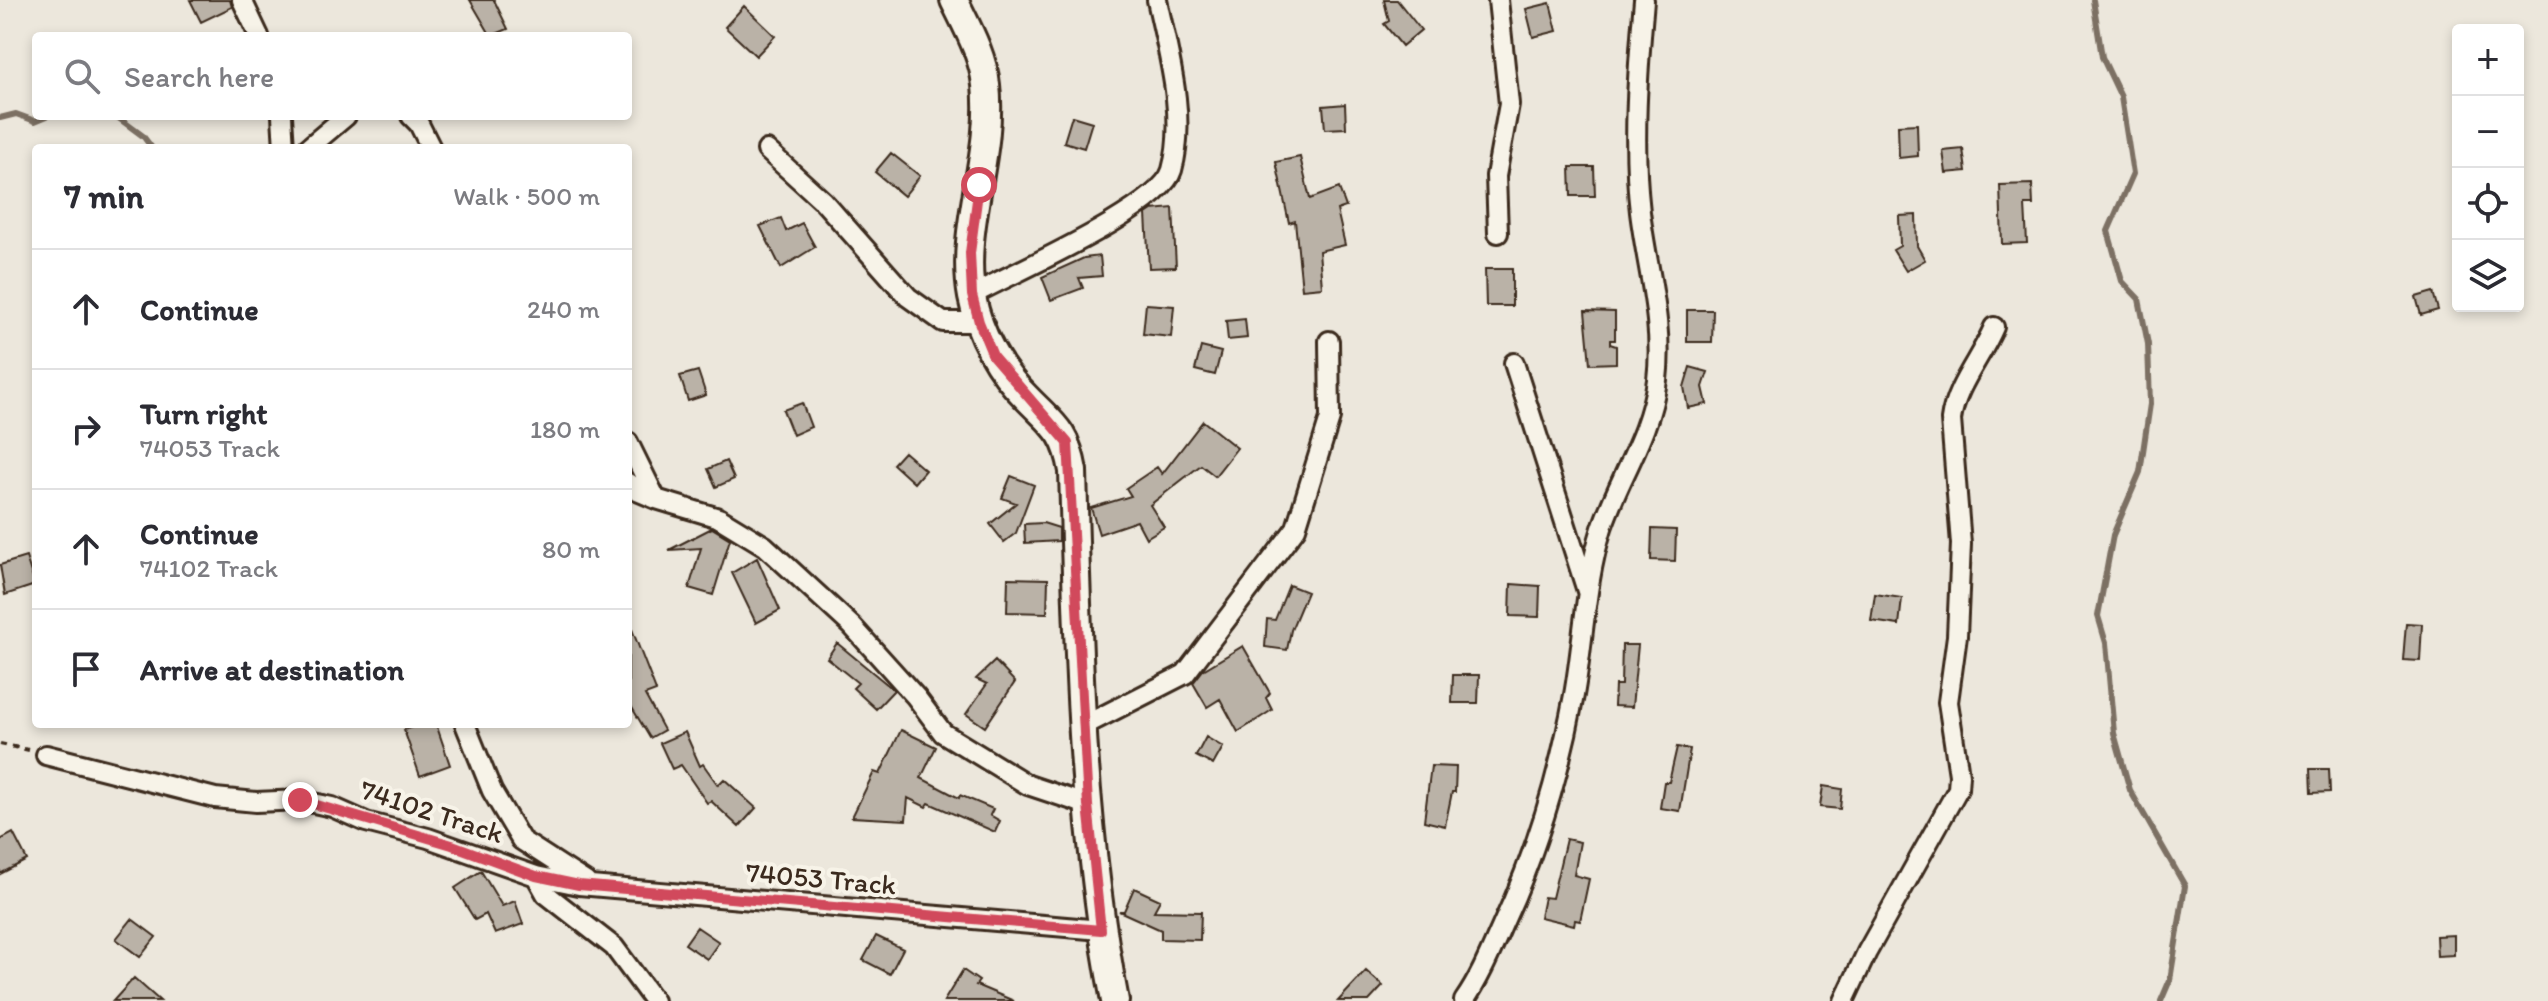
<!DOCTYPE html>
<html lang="en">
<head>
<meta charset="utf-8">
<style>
  :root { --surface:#fff; --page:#f7f7f7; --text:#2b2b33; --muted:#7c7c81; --line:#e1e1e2 }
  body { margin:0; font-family:Itim,sans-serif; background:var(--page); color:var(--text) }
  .controls { position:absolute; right:24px; top:24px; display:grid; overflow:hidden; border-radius:8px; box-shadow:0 4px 12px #0003 }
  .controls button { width:72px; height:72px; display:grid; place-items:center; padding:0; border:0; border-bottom:2px solid var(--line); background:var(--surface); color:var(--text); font:40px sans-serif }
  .stop { position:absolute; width:24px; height:24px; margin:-18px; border:6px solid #d1495b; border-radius:50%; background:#fff }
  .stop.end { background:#d1495b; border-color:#fff; box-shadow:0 2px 8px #0008 }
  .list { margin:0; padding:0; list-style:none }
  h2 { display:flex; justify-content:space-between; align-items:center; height:104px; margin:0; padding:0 32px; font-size:34px }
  h2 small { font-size:26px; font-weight:400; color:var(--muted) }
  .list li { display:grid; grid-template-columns:52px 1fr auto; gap:24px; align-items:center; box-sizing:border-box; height:120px; padding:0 32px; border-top:2px solid var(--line) }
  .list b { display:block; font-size:30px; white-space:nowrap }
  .list p { margin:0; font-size:26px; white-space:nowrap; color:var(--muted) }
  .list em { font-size:26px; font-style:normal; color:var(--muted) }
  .icon { flex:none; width:44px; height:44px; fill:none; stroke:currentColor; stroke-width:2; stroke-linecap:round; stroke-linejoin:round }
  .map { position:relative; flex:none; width:2548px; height:1001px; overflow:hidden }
  .search { position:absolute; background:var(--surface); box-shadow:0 4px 12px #0003; left:32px; top:32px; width:600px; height:88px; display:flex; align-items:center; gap:20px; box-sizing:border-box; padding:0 28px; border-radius:8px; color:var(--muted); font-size:30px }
  .panel { position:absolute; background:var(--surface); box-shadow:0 4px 12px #0003; left:32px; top:144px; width:600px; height:584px; border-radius:8px }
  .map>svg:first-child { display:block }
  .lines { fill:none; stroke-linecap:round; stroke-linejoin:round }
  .stream { stroke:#7c7064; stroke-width:6 }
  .building { fill:#bab2a7; stroke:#3b2a1e; stroke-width:2 }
  .street-casing { stroke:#3b2a1e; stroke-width:24 }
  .secondary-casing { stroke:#3b2a1e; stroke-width:32 }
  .path { stroke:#3b2a1e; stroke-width:4; stroke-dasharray:6 6; stroke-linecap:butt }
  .street { stroke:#f7f3e8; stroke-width:18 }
  .secondary { stroke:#f7f3e8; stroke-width:26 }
  .route { stroke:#d1495b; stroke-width:10 }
  .labels { text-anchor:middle; stroke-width:8; stroke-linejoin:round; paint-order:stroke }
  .street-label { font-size:28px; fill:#3b2a1e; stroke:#f7f3e8 }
</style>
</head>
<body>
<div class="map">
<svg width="2548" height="1001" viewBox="0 0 2548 1001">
  <rect width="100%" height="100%" fill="#ece7dc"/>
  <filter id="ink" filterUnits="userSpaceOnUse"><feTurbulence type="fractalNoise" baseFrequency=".0125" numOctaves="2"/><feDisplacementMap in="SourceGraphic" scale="16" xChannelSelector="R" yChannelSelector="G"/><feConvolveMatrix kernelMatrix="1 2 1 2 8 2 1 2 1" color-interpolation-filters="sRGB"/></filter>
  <g filter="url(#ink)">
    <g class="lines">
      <path class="stream" d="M2093,0L2102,57L2121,97L2133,174L2108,231L2122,281L2139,299L2148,344L2150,404L2140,472L2113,535L2098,616L2106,643L2114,733L2130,790L2185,886L2170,980L2161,1001
        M116,116L143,136L152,148
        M0,118L16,114L35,121L47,116"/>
    </g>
    <path class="building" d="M190,0H230L232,7L201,22Z
      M470,0H494L508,29L491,36Z
      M1384,0H1397L1421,30L1402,46L1384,24L1389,21Z
      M1550,3L1557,31L1533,37L1526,9Z
      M744,6L775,36L756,56L725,27Z
      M1345,104L1346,128L1325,129L1323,106Z
      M1072,116L1092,122L1084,148L1064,142Z
      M1917,124L1918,156L1899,158L1898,125Z
      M1963,149L1966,171L1946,173L1943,151Z
      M891,153L920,176L904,196L875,172Z
      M1300,157L1310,199L1339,188L1346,207L1337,210L1345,245L1319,251L1322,287L1302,289L1295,221L1289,223L1276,162Z
      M1570,167H1594L1595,196H1571Z
      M2032,184L2033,205H2025L2027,243L2002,244L2000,185Z
      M1173,208L1176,267L1149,268L1146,214L1152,210Z
      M1916,215L1917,246L1925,260L1906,271L1893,250L1900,246L1899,216Z
      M781,218L786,231L802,223L815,247L781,268L760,226Z
      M1100,256L1102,276L1079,278L1083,288L1051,300L1042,277L1084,258Z
      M1485,269H1512V306H1486Z
      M2433,292L2438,310L2421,315L2416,297Z
      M1146,304L1174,306L1171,337L1143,334Z
      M1687,310H1713L1712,342H1687Z
      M1585,311L1615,312V340H1610V344L1616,346V363L1590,364Z
      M1245,319L1247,338L1228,340L1226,321Z
      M1201,347L1221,352L1215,375L1195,370Z
      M1690,367L1708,372L1703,387L1707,404L1688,408L1684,387Z
      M698,371L706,395L688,401L680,376Z
      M802,403L811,427L793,435L783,410Z
      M1203,421L1237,448L1215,476L1201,465L1150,505L1164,527L1146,538L1137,521L1099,534L1091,508L1131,496L1126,488L1157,467L1162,474Z
      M904,452L925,470L914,483L893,464Z
      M726,461L734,479L716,487L708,469Z
      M1011,476L1034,485L1016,533L1004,542L990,524L1016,503L1002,498Z
      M1043,523L1059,528V541L1025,543L1024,524Z
      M712,528L730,539L713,595L689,588L701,548L669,550Z
      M1652,529L1676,530L1675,561L1651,560Z
      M26,557L35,585L5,595L0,565Z
      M757,558L780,610L756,623L732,573Z
      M1008,578L1048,579L1047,613L1007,612Z
      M1511,584L1540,586L1539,617L1510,616Z
      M1289,585L1307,592L1291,630L1287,650L1265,647L1267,619L1275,620Z
      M1875,594L1902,598L1899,625L1871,621Z
      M628,619L656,691L645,695L664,730L650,738L628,701Z
      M2406,623L2422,624L2420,661L2403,660Z
      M837,643L894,690L876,709L853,688L858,683L827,658Z
      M1622,645H1638L1632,707L1614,706L1615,685H1621Z
      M1243,646L1270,693L1266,698L1272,710L1238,732L1220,699L1207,707L1193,683L1203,670Z
      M995,661L1015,682L985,727L966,714L987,684L976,679Z
      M1453,675H1479L1478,703H1452Z
      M420,724H436L450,765L420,776L404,730Z
      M901,730L936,747L921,778L959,798L960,795L993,809L990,815L1000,821L995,832L929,803L926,807L908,798L906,820L852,817L874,772L880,774Z
      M685,732L700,766L703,764L718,785L724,779L756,808L739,827L711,801L707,803L681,765L672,769L660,743Z
      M1206,737L1223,747L1213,765L1196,756Z
      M1677,747L1690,749L1680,811L1660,808L1664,782H1669Z
      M1431,766L1456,767L1455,792H1452L1445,826L1424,821Z
      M2310,769H2329L2330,792L2311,793Z
      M1823,786L1842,789L1840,809L1820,807Z
      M13,833L27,860L0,874V840Z
      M1566,839L1580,842L1574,875L1589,879L1580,921L1575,920L1574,925L1540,917L1544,897L1552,898Z
      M481,871L502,906L515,901L523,924L495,934L486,914L475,920L455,888Z
      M1134,888L1160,900L1154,911L1201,912L1200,940L1161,939V930L1119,911H1124Z
      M132,919L156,937L140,957L116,939Z
      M697,927L719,942L707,959L685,944Z
      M2454,935V955L2437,956L2436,936Z
      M876,936L903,949L890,974L863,960Z
      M963,970L979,981L976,985L1014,1001H944Z
      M1366,971L1383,986L1369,1001H1338Z
      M134,978L160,1001H113Z"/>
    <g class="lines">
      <defs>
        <path id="street" d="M242,0L259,36
          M282,116L284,148
          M411,116L419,124L431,148
          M308,148L346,116
          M767,150L823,201L908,297L943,322H979
          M1498,233L1496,176L1509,104L1498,0
          M972,295C1012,273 1161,209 1172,170C1187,116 1168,53 1157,0
          M1514,363L1587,591
          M628,442L656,499L719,518L765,546L852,626L916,697L943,733L1028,785L1088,805
          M628,483L637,491L656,499
          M465,724L492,791L521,840L586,882
          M1083,726L1185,674L1296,528L1330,418L1329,341
          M46,755L215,798L256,802L300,800L332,807L366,822L428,838L536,876L579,885L1101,930
          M536,876L546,894L614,947L654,1001
          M1464,1001C1480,978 1491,951 1502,926C1537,851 1559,776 1574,695C1584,639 1585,582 1602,528C1619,477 1650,435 1657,380C1664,322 1647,269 1640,212C1632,143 1638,69 1644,0
          M1844,1001L1867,952L1958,789L1959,775L1948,702L1957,636L1961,544L1951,420C1955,387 1981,358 1994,327"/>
        <path id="secondary" d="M954,0C967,27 983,55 986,85C994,156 959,227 972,297C979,334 999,370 1026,397C1053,425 1066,430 1073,471C1078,648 1081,827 1115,1001"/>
      </defs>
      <use href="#street" class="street-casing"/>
      <use href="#secondary" class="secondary-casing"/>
      <path class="path" d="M0,744L29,750"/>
      <use href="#street" class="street"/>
      <use href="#secondary" class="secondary"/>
    </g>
  </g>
  <g class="lines" filter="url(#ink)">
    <path class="route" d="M300,800L452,845L536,876L579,885L1101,930L1088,805L1068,443L993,356L979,322L972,295L970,253L979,185"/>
  </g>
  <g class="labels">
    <g class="street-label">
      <text transform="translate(432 811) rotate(18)" y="10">74102 Track</text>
      <text transform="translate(821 878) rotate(5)" y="10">74053 Track</text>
    </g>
  </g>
</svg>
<div class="controls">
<button>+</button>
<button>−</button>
<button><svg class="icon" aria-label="locate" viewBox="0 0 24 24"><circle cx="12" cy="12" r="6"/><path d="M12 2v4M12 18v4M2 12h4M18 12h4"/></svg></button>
<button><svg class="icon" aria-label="layers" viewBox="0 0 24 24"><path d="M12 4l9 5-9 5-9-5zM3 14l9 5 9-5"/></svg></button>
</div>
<div class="stop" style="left:979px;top:185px"></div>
<div class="stop end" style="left:300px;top:800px"></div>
<div class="search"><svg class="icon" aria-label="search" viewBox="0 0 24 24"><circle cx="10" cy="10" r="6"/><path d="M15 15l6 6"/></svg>Search here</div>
<section class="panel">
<h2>7 min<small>Walk · 500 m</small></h2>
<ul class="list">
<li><svg class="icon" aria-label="ahead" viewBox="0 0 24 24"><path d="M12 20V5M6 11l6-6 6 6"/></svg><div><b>Continue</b></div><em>240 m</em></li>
<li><svg class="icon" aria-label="right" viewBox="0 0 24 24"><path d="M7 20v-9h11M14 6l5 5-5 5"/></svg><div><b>Turn right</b><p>74053 Track</p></div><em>180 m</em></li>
<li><svg class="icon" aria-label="ahead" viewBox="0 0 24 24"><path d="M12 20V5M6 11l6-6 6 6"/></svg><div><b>Continue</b><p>74102 Track</p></div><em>80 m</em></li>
<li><svg class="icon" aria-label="arrive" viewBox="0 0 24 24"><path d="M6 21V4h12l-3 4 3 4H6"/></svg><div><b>Arrive at destination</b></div></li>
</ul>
</section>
</div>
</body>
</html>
